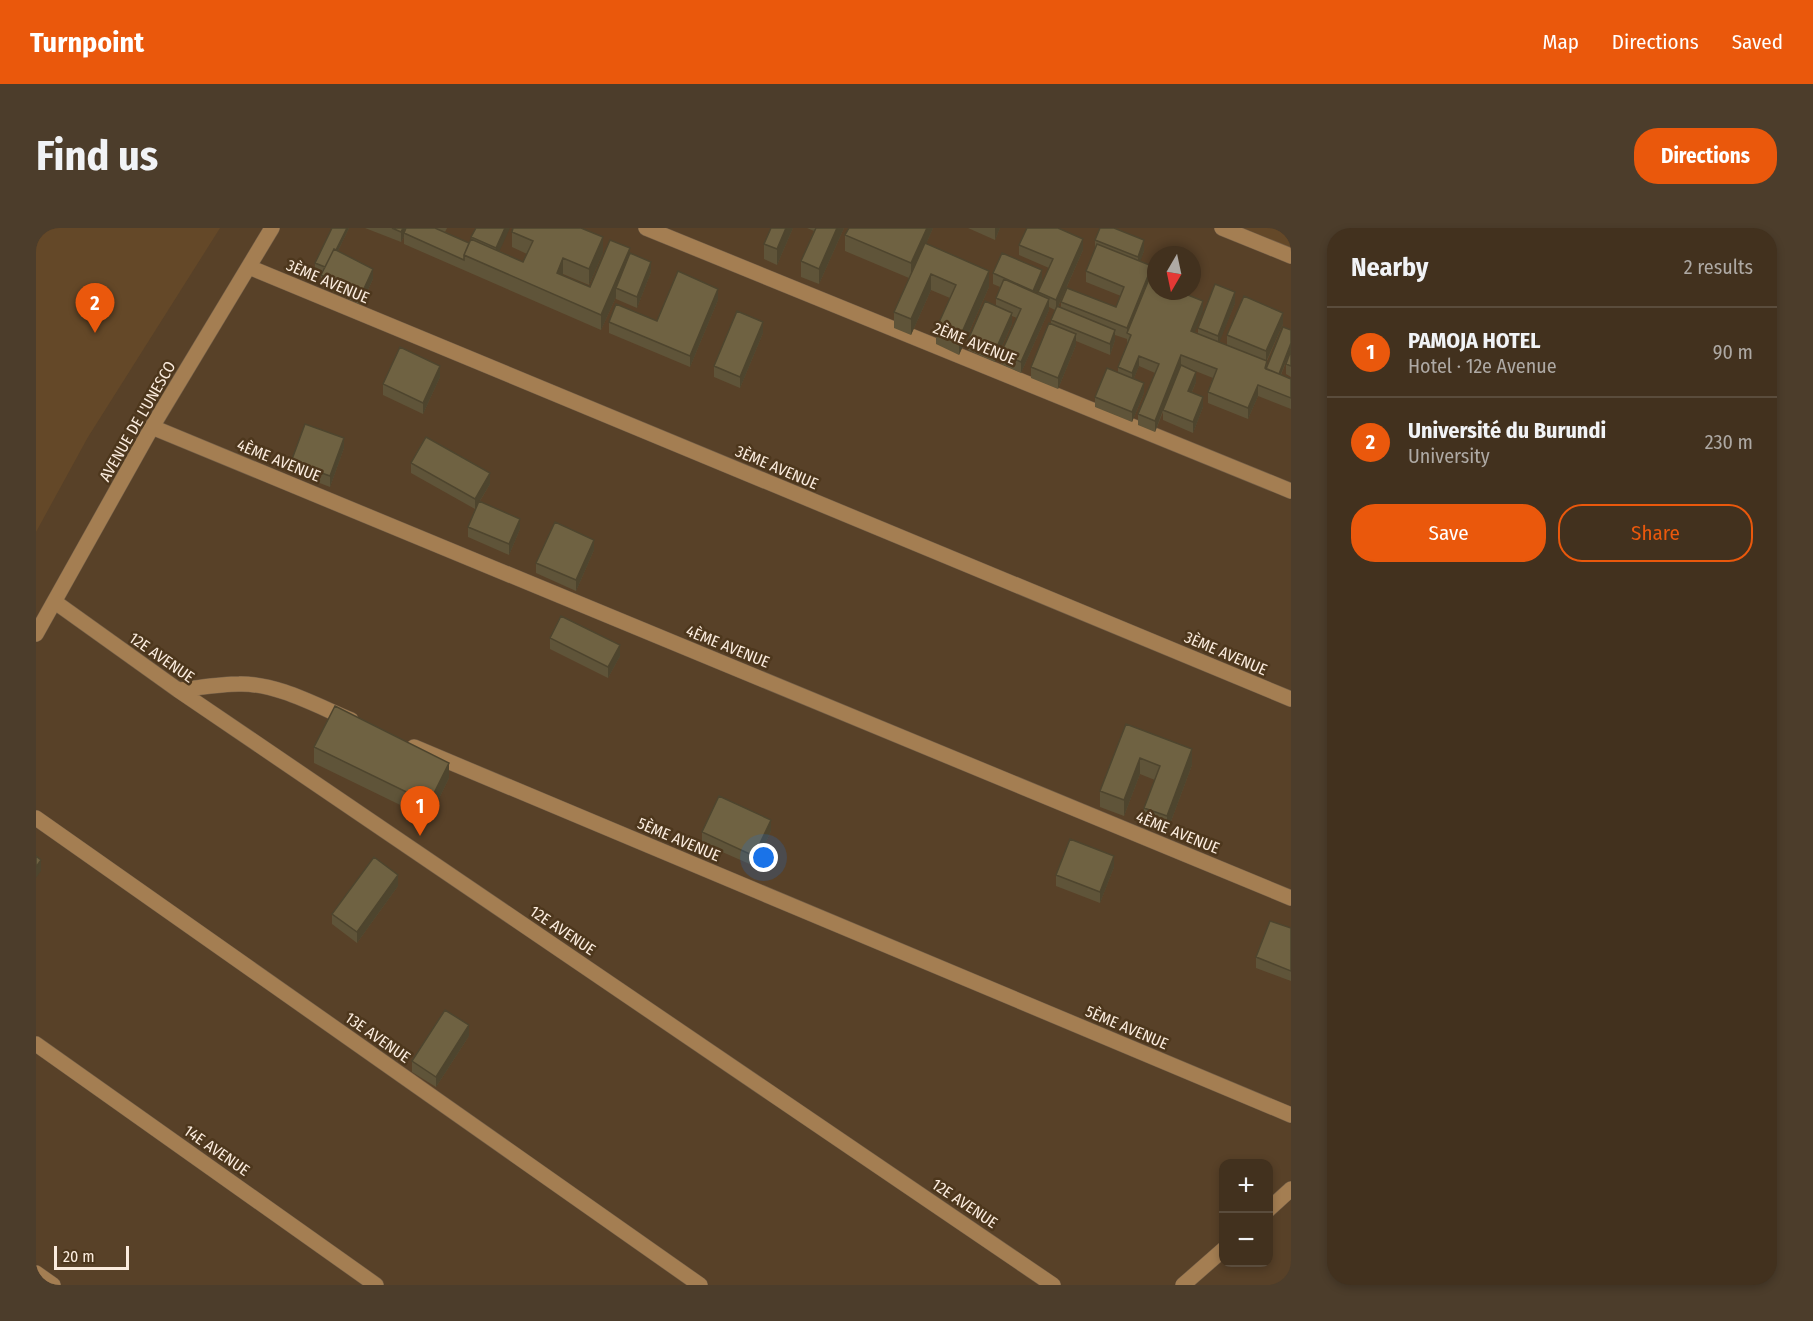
<!DOCTYPE html>
<html lang="en">
<head>
<meta charset="utf-8">
<style>
  :root { --surface:#42311e; --page:#4c3d2b; --text:#f1f3f6; --muted:#aea9a4; --line:#5a4c3c; --accent:#ea580c }
  body { margin:0; font-family:"Fira Sans Condensed",sans-serif; background:var(--page); color:var(--text) }
  .controls { position:absolute; right:18px; bottom:18px; display:grid; overflow:hidden; border-radius:12px; box-shadow:0 3px 9px #0003 }
  .controls button { width:54px; height:54px; display:grid; place-items:center; padding:0; border:0; border-bottom:2px solid var(--line); background:var(--surface); color:var(--text); font:30px sans-serif }
  .compass { position:absolute; left:1111px; top:18px; width:54px; height:54px; border-radius:50%; background:var(--surface); box-shadow:0 3px 9px #0003; rotate:189deg }
  .scale { position:absolute; left:18px; bottom:15px; width:75px; box-sizing:border-box; padding-left:6px; border:3px solid #fbecde; border-top:0; font-size:16px; line-height:21px; white-space:nowrap; color:#fbecde; -webkit-text-stroke:4px #4d371d; paint-order:stroke }
  .you { position:absolute; left:728px; top:630px; width:21px; height:21px; margin:-15px; border:4px solid #fff; border-radius:50%; background:#1a73e8; box-shadow:0 0 0 9px #1a73e833 }
  .badge { display:grid; place-items:center; width:39px; height:39px; border-radius:50%; background:var(--accent); color:#fff; font-size:20px; font-weight:700 }
  .pin { position:absolute; translate:-50% -50px; filter:drop-shadow(0 2px 3px #0008) }
  .pin::after { content:''; position:absolute; top:32px; width:21px; height:18px; background:inherit; clip-path:polygon(0 0,100% 0,50% 100%) }
  .list { margin:0; padding:0; list-style:none }
  h2 { display:flex; justify-content:space-between; align-items:center; height:78px; margin:0; padding:0 24px; font-size:26px }
  h2 small { font-size:20px; font-weight:400; color:var(--muted) }
  .list li { display:grid; grid-template-columns:39px 1fr auto; gap:18px; align-items:center; box-sizing:border-box; height:90px; padding:0 24px; border-top:2px solid var(--line) }
  .list b { display:block; font-size:22px; white-space:nowrap }
  .list p { margin:0; font-size:20px; white-space:nowrap; color:var(--muted) }
  .list em { font-size:20px; font-style:normal; color:var(--muted) }
  .actions { display:flex; gap:12px; padding:18px 24px }
  .actions a { flex:1; padding:14px 0; border:2px solid var(--accent); border-radius:24px; text-align:center; font-size:21px; color:var(--accent) }
  .actions .main { background:var(--accent); color:#fff }
  .map { position:relative; flex:none; width:1255px; height:1057px; overflow:hidden; border-radius:24px }
  header { display:flex; align-items:center; gap:36px; box-sizing:border-box; height:84px; padding:0 30px; background:var(--accent); color:#fff }
  header strong { font-size:28px }
  nav { display:flex; gap:33px; margin-inline-start:auto; font-size:21px }
  .intro { display:flex; align-items:center; justify-content:space-between; box-sizing:border-box; height:144px; padding:0 36px }
  h1 { margin:0; font-size:42px }
  .button { padding:15px 27px; border-radius:24px; background:var(--accent); color:#fff; font-size:21px; font-weight:700 }
  main { display:flex; gap:36px; padding:0 36px }
  aside { flex:1; background:var(--surface); border-radius:24px; box-shadow:0 3px 9px #0003 }
  .map>svg:first-child { display:block }
  .built { fill:#644828 }
  .lines { fill:none; stroke-linecap:round; stroke-linejoin:round }
  .minor-casing { stroke:#756049; stroke-width:16 }
  .minor { stroke:#a47e52; stroke-width:15 }
  .wall { fill:#5f5439 }
  .shaded-wall { fill:#4e452e }
  .building { fill:#6f6242; stroke:#4e452e; stroke-width:1.5 }
  .labels { text-anchor:middle; stroke-width:5; stroke-linejoin:round; paint-order:stroke }
  .street-label { font-size:16px; fill:#fbecde; stroke:#4d371d }
</style>
</head>
<body>
<header>
<strong>Turnpoint</strong>
<nav><a>Map</a><a>Directions</a><a>Saved</a></nav>
</header>
<div class="intro"><h1>Find us</h1><a class="button">Directions</a></div>
<main>
<div class="map">
<svg width="1255" height="1057" viewBox="0 0 1255 1057">
  <rect width="100%" height="100%" fill="#584128"/>
  <path class="built" d="M0,0H184L52,209L0,304Z
    M1194,0H1255V26Z"/>
  <g class="lines">
    <defs>
      <path id="minor" d="M610,0L1255,263
        M1186,0L1255,28
        M213,39L1255,471
        M116,199L1255,670
        M19,374L142,462L1017,1057
        M0,406L116,199L236,0
        M142,462C162,460 183,456 203,456C241,455 281,478 315,492
        M378,519L1255,887
        M0,590L664,1057
        M0,816L340,1057
        M1232,982L1255,961
        M0,1045L17,1057
        M1147,1057L1188,1021"/>
    </defs>
    <use href="#minor" class="minor-casing"/>
    <use href="#minor" class="minor"/>
  </g>
  <path class="wall" d="M296,0H313L302,23L337,51L325,77L285,58V47L286,44L279,40V35Z
    M329,0H411L409,4L433,15L440,0L463,23L487,34L491,26L476,19V4L567,25L553,57L527,46L526,47L554,59L594,25L615,44L601,80L580,71V69L565,102L368,16V9L365,14Z
    M757,0L741,37L728,31V16Z
    M771,0H808L783,56L765,49V33L778,3Z
    M813,0H897L890,16L953,59L923,127L900,116V101L914,70L895,62L875,107L858,100V84L873,50L809,23V7Z
    M932,0H964L959,12Z
    M1059,12L1108,23L1104,33L1116,44L1120,63L1159,104L1162,105V100L1199,75L1183,114L1191,117V107L1247,96L1231,133V138L1255,102V121L1245,147L1255,151V181L1222,168L1212,191L1172,175V164L1177,150L1152,140L1160,154L1156,164L1167,179L1157,205L1127,192V184L1119,204L1102,197V186L1119,145L1103,138L1098,150L1108,165L1096,194L1059,179V169L1082,144V139L1091,116V110V111L1079,107V112L1074,127L1040,113V117L1022,161L995,150V139L1015,95V92L1019,82L1013,79V82L985,145L965,136V125L981,90L976,88V96L959,134L932,122V112L960,78V70L964,59L957,56V45L1006,53L1000,66H1002V64L1013,40L983,27V17L1047,22L1022,79L1025,80V74L1080,79L1085,68L1050,54V43L1059,23Z
    M682,72L654,139L573,105V94L621,93Z
    M727,105L704,160L678,149V138Z
    M1255,122V149L1250,146V136Z
    M404,149L387,186L347,167V156Z
    M308,220L294,259L255,244V234Z
    M375,235L454,256L444,273L484,301L473,327L432,309V299L442,277L439,281L375,245Z
    M558,322L540,363L500,345V335Z
    M514,410L584,428L572,450L514,421Z
    M1090,496L1156,537L1131,604L1108,596V580L1119,552L1104,546L1088,588L1064,579V563Z
    M278,519L413,550L393,591L278,535Z
    M735,603L718,638L666,615V604Z
    M1078,639L1064,675L1020,658V647Z
    M362,658L321,715L296,696V686Z
    M1255,700V753L1220,740V729Z
    M433,808L400,859L376,844V833Z"/>
  <path class="shaded-wall" d="M311,0H313L291,46V40Z
    M367,0H371L368,5V9L365,14V4Z
    M469,0H474L460,31V20Z
    M750,0H757L741,37V21Z
    M801,0H808L783,56V41Z
    M891,0H897L875,51V35Z
    M959,0H964L959,12Z
    M567,9V25L553,57V41Z
    M1047,11V22L1020,83V72Z
    M1108,12V23L1102,40V29Z
    M594,20V36L580,60V69L565,102V87Z
    M527,30V46L521,61V45Z
    M615,34V44L601,80V69Z
    M1116,38V49L1091,105V111V100Z
    M337,41V51L325,77V67Z
    M1006,42V53L997,74V63Z
    M953,43V59L923,127V111Z
    M895,46V62L875,107V91Z
    M682,61V72L654,139V128Z
    M1199,64V75L1182,118V108Z
    M1013,71V82L985,145V134Z
    M1167,73V84L1155,114V103Z
    M976,85V96L959,134V123Z
    M1247,85V96L1230,134V123Z
    M727,94V105L704,160V149Z
    M1079,102V112L1074,127V116Z
    M1040,106V117L1022,161V150Z
    M1255,115V121L1241,156V151Z
    M1145,127V137L1127,182L1119,204V193Z
    M1103,128V138L1096,155V145Z
    M404,138V149L387,186V175Z
    M1160,144V154L1152,173V163Z
    M1108,155V165L1096,194V184Z
    M1222,157V168L1212,191V180Z
    M1167,169V179L1157,205V194Z
    M308,210V220L294,259V248Z
    M454,245V256L439,281V271Z
    M484,291V301L473,327V316Z
    M558,312V322L540,363V352Z
    M584,417V428L572,450V439Z
    M1156,521V537L1131,604V588Z
    M1104,530V546L1088,588V572Z
    M413,535V550L393,591V575Z
    M735,592V603L718,638V628Z
    M1078,628V639L1064,675V664Z
    M5,632V643L0,650V639Z
    M362,647V658L321,715V704Z
    M433,797V808L400,859V849Z"/>
  <path class="building" d="M296,0H311L300,22L298,21L289,39L279,35Z
    M356,0H367L365,4Z
    M370,0H399L433,15L428,27V32L368,5Z
    M440,0H469L460,20L435,9Z
    M477,0H545L567,9L553,41L527,30L521,45L554,59L574,12L594,20L565,87L428,27L435,11L487,34L497,13L476,4Z
    M735,0H750L741,21L728,16Z
    M780,0H801L783,41L765,33Z
    M813,0H891L875,35L809,7Z
    M991,0H1022L1047,11L1020,72L1002,64L1017,31L983,17Z
    M1064,0H1078L1108,12L1102,29L1059,12Z
    M889,15L953,43L923,111L900,101L920,57L895,46L875,91L858,84Z
    M1061,16L1116,38L1091,100L1025,74L1031,60L1080,79L1088,59L1050,43Z
    M298,21L337,41L325,67L285,47Z
    M594,25L615,34L601,69L580,60Z
    M966,25L1006,42L997,63L957,45Z
    M1120,34V63H1142L1167,73L1155,103L1231,133L1229,140L1255,151V170L1222,157L1212,180L1172,164L1181,141L1145,127L1119,193L1102,186L1123,136L1103,128L1096,145L1082,139L1095,107L1091,105Z
    M642,43L682,61L654,128L573,94L580,76L621,93Z
    M968,51L1013,71L985,134L965,125L985,81L960,70Z
    M1179,56L1199,64L1182,108L1162,100Z
    M1208,68L1247,85L1230,123L1191,107Z
    M949,73L976,85L959,123L932,112Z
    M1021,78L1079,102L1074,116L1015,92Z
    M701,83L727,94L704,149L678,138Z
    M1013,95L1040,106L1022,150L995,139Z
    M1247,99L1255,102V115L1243,146L1230,141Z
    M364,119L404,138L387,175L347,156Z
    M1255,122V138L1250,136Z
    M1145,137L1160,144L1152,163L1167,169L1157,194L1127,182Z
    M1071,140L1108,155L1096,184L1059,169Z
    M269,196L308,210L294,248L255,234Z
    M390,209L454,245L439,271L375,235Z
    M443,273L484,291L473,316L432,299Z
    M519,294L558,312L540,352L500,335Z
    M525,388L584,417L572,439L514,410Z
    M299,478L413,535L393,575L278,519Z
    M1090,496L1156,521L1131,588L1108,580L1124,538L1104,530L1088,572L1064,563Z
    M683,568L735,592L718,628L666,604Z
    M1034,611L1078,628L1064,664L1020,647Z
    M0,628L5,632L0,639Z
    M338,629L362,647L321,704L296,686Z
    M1234,693L1255,700V743L1220,729Z
    M409,782L433,797L400,849L376,833Z"/>
  <g class="labels">
    <g class="street-label">
      <text transform="translate(292 53) rotate(23)" y="6">3ÈME AVENUE</text>
      <text transform="translate(939 115) rotate(22)" y="6">2ÈME AVENUE</text>
      <text transform="translate(101 193) rotate(-60)" y="6">AVENUE DE L'UNESCO</text>
      <text transform="translate(243 232) rotate(22)" y="6">4ÈME AVENUE</text>
      <text transform="translate(741 239) rotate(23)" y="6">3ÈME AVENUE</text>
      <text transform="translate(692 418) rotate(22)" y="6">4ÈME AVENUE</text>
      <text transform="translate(1190 425) rotate(23)" y="6">3ÈME AVENUE</text>
      <text transform="translate(126 429) rotate(35)" y="6">12E AVENUE</text>
      <text transform="translate(1142 604) rotate(22)" y="6">4ÈME AVENUE</text>
      <text transform="translate(643 611) rotate(23)" y="6">5ÈME AVENUE</text>
      <text transform="translate(527 702) rotate(34)" y="6">12E AVENUE</text>
      <text transform="translate(1091 799) rotate(23)" y="6">5ÈME AVENUE</text>
      <text transform="translate(342 809) rotate(35)" y="6">13E AVENUE</text>
      <text transform="translate(181 922) rotate(35)" y="6">14E AVENUE</text>
      <text transform="translate(929 975) rotate(34)" y="6">12E AVENUE</text>
    </g>
  </g>
</svg>
<div class="controls">
<button>+</button>
<button>−</button>
</div>
<svg class="compass" viewBox="-18 -18 36 36"><path d="M0-13l5 13h-10z" fill="#e53935"/><path d="M0 13l5-13h-10z" fill="#aea9a4"/></svg>
<div class="scale">20 m</div>
<div class="you"></div>
<div class="pin badge" style="left:384px;top:608px">1</div>
<div class="pin badge" style="left:59px;top:105px">2</div>
</div>
<aside>
<h2>Nearby<small>2 results</small></h2>
<ul class="list">
<li><span class="badge">1</span><div><b>PAMOJA HOTEL</b><p>Hotel · 12e Avenue</p></div><em>90 m</em></li>
<li><span class="badge">2</span><div><b>Université du Burundi</b><p>University</p></div><em>230 m</em></li>
</ul>
<div class="actions"><a class="main">Save</a><a>Share</a></div>
</aside>
</main>
</body>
</html>
